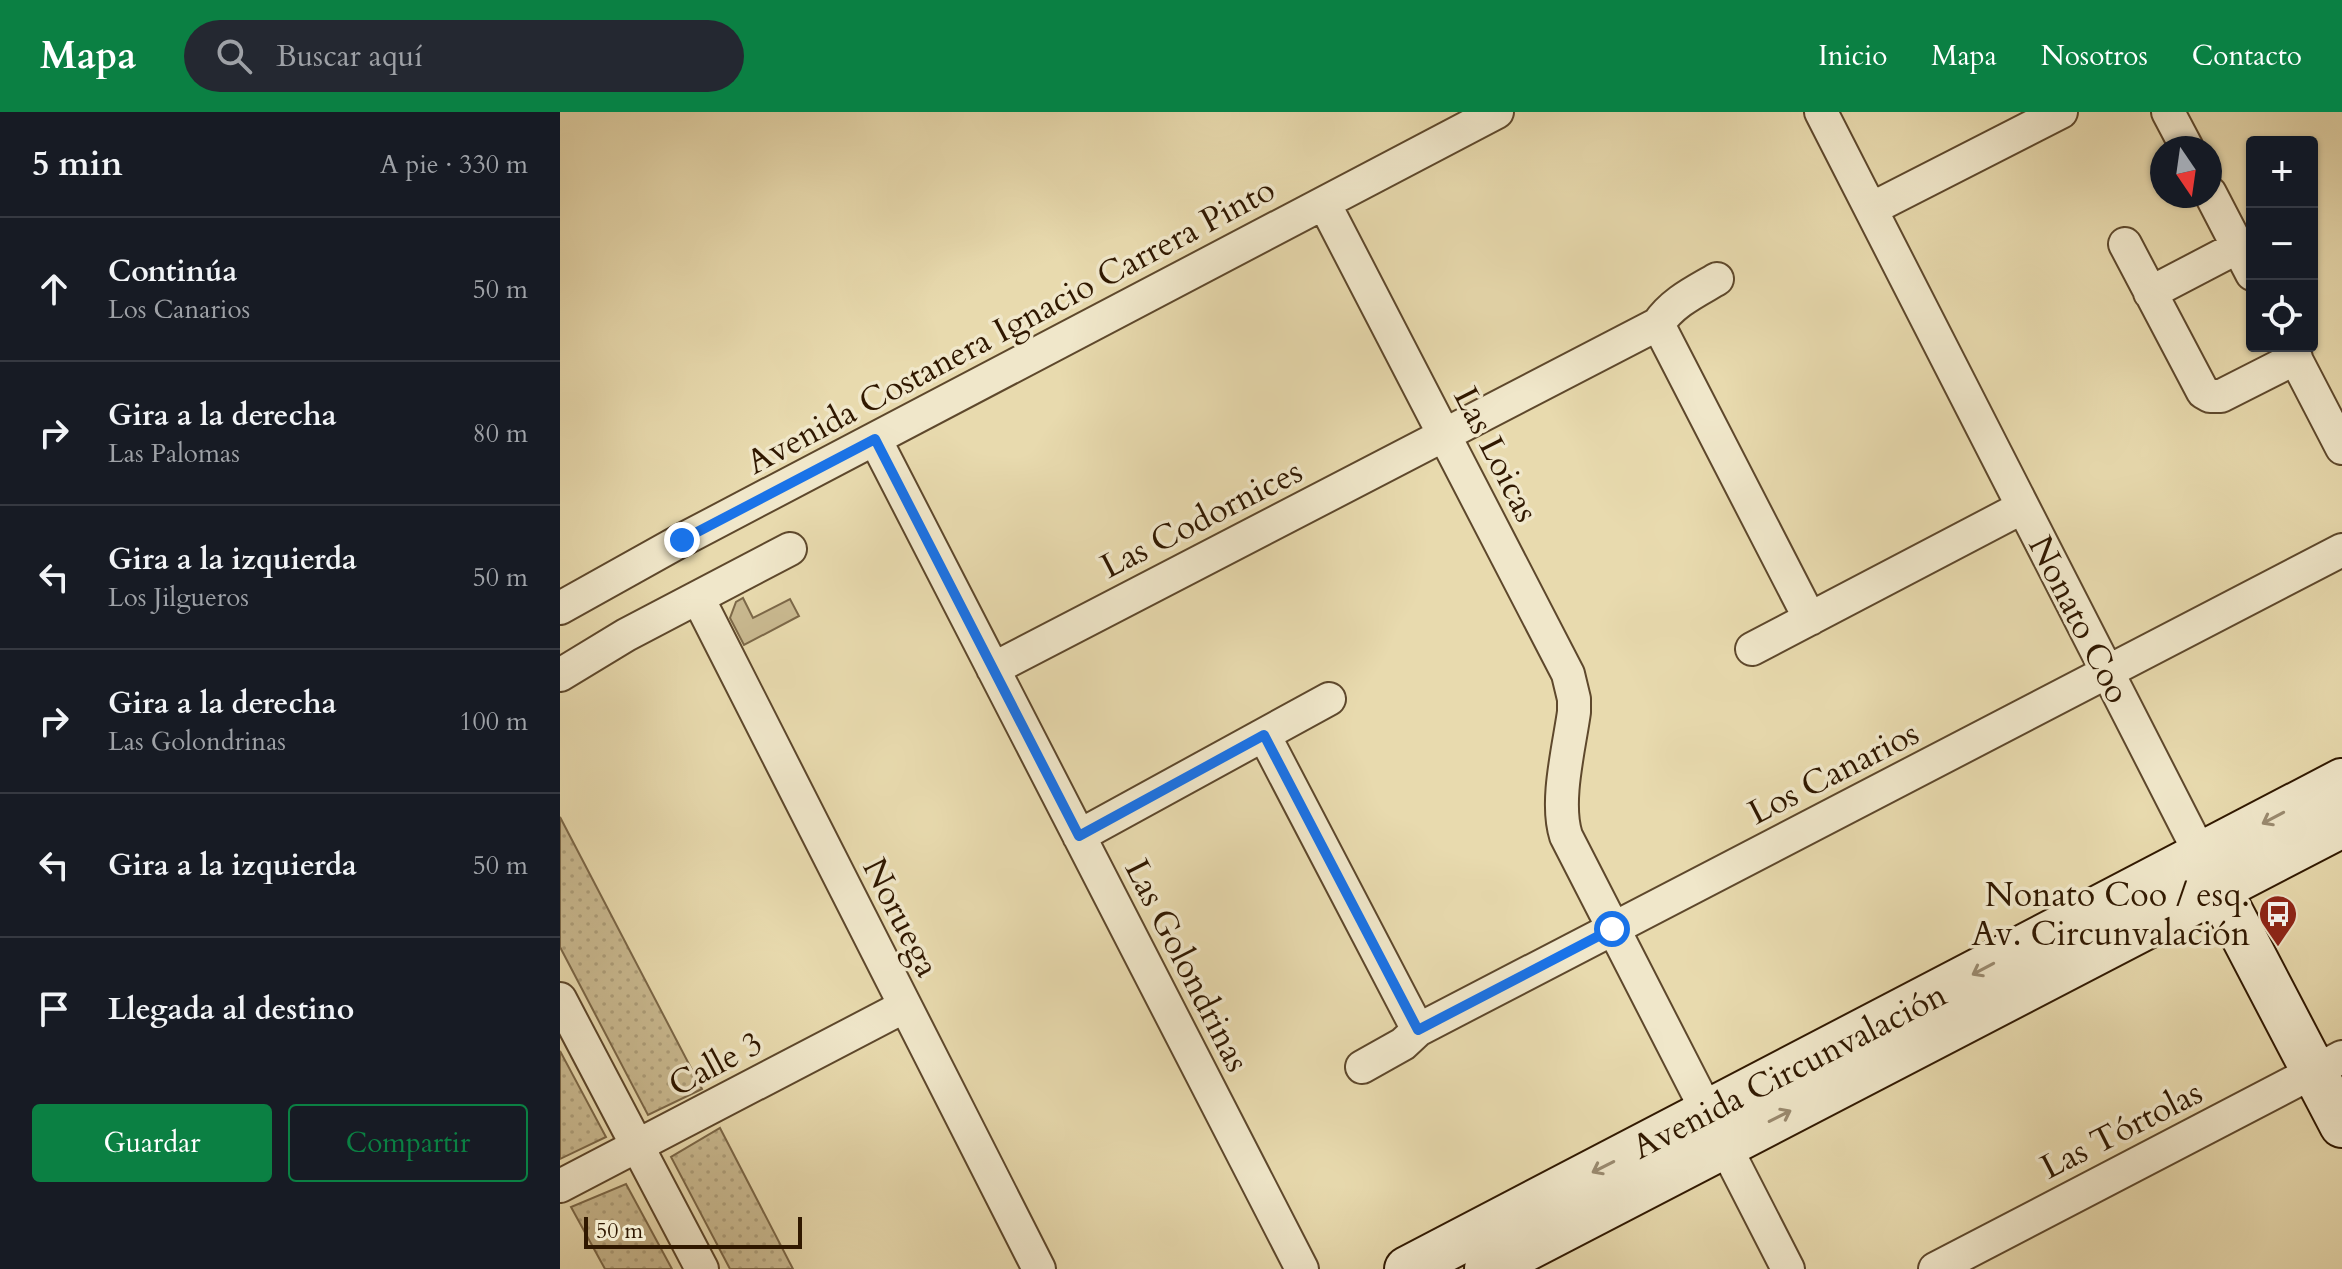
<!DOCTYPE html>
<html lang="es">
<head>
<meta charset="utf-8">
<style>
  :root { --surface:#171b24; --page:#242831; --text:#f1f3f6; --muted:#9ea1a6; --line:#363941; --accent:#0b8043 }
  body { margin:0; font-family:Cardo,serif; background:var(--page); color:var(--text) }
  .controls { position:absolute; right:24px; top:24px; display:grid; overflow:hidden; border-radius:8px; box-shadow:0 2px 6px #0004 }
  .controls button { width:72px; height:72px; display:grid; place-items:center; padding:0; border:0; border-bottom:2px solid var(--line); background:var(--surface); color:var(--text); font:40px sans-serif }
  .compass { position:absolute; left:1590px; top:24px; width:72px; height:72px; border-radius:50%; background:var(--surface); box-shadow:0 2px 6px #0004; rotate:167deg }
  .scale { position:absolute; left:24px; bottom:20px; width:218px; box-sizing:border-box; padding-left:8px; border:4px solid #301800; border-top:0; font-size:22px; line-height:28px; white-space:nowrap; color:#301800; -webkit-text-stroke:6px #f0e7ca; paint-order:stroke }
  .stop { position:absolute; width:24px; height:24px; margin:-18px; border:6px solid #1a73e8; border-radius:50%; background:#fff }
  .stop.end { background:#1a73e8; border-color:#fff; box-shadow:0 2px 8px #0008 }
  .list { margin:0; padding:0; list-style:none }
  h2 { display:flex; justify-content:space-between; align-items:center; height:104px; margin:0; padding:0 32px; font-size:34px }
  h2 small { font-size:26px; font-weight:400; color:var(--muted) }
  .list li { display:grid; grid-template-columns:52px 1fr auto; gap:24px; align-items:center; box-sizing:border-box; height:144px; padding:0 32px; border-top:2px solid var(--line) }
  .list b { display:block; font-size:30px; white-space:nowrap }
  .list p { margin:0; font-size:26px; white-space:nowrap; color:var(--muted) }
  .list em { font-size:26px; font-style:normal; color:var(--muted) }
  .actions { display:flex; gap:16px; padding:24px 32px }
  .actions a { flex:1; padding:18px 0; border:2px solid var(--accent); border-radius:8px; text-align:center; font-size:28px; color:var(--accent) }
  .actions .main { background:var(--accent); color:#fff }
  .icon { flex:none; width:44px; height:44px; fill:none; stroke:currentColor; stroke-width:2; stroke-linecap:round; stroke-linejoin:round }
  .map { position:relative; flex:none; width:1782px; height:1157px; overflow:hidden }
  header { display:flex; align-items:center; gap:48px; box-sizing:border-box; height:112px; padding:0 40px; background:var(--accent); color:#fff }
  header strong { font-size:38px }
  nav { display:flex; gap:44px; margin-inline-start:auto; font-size:28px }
  .search { width:560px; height:72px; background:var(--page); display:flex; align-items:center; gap:20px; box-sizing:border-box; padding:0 28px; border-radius:44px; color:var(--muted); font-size:30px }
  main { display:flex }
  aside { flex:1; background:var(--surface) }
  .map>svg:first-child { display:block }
  .grass { fill:#c9b990; stroke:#7c6848; stroke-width:2 }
  .park { fill:url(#park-dots); stroke:#7c6848; stroke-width:2 }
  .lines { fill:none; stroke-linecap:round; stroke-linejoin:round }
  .street-casing { stroke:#5e482c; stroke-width:36 }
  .secondary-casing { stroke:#301800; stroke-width:48 }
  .street { stroke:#f0e7ca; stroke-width:32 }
  .secondary { stroke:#f0e7ca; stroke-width:44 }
  .oneway { stroke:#9a8a6f }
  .route { stroke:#1a73e8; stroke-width:10 }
  .labels { text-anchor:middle; stroke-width:7; stroke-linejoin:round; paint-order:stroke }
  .street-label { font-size:34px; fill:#301800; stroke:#f0e7ca }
  .poi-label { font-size:34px; fill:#301800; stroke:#f0e7ca; text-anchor:end }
</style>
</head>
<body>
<header>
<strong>Mapa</strong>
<div class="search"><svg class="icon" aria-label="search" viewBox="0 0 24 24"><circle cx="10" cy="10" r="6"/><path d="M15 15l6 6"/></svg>Buscar aquí</div>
<nav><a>Inicio</a><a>Mapa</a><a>Nosotros</a><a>Contacto</a></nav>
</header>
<main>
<aside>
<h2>5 min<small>A pie · 330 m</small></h2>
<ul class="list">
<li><svg class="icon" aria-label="ahead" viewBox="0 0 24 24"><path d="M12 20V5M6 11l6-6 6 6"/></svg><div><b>Continúa</b><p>Los Canarios</p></div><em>50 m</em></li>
<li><svg class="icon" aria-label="right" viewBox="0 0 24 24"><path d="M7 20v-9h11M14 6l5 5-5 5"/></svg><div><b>Gira a la derecha</b><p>Las Palomas</p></div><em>80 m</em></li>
<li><svg class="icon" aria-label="left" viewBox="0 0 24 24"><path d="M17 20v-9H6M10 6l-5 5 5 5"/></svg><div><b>Gira a la izquierda</b><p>Los Jilgueros</p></div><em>50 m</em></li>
<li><svg class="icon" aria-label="right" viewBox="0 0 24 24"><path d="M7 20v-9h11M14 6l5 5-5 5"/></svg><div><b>Gira a la derecha</b><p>Las Golondrinas</p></div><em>100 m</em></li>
<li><svg class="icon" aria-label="left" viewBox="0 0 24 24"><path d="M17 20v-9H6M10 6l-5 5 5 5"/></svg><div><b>Gira a la izquierda</b></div><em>50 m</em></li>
<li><svg class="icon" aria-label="arrive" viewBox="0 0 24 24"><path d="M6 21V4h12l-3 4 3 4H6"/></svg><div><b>Llegada al destino</b></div></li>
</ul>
<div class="actions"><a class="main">Guardar</a><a>Compartir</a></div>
</aside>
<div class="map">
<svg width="1782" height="1157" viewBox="0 0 1782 1157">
  <defs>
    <pattern id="park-dots" width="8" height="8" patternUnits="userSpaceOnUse" patternTransform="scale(2)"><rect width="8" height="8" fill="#c9b990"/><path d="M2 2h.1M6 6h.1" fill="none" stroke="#ad9e7a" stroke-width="1.8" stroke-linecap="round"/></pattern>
  </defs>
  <rect width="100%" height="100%" fill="#e8daae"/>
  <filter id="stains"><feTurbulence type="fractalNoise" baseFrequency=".0025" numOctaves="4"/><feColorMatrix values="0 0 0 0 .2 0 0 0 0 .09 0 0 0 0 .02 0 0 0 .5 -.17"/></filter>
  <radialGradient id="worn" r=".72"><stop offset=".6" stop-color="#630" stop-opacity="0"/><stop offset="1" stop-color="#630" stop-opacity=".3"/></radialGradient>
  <path class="grass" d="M183,486L193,506L230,487L239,504L184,533L170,506L176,490Z"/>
  <path class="park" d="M0,705L142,977L88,1003L0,835Z
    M0,939L46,1025L0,1047Z
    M160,1016L233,1157H170L111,1045Z
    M66,1072L112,1157H45L11,1095Z"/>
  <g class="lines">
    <defs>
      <path id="street" d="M1261,0L1641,743
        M1608,0L1627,36
        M1650,81L1692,162
        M764,91L1008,562L1014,587V600C1009,636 995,690 1006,724L1228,1157
        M1311,97L1501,0
        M1565,132L1643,280L1650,284H1661L1736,246
        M1590,181L1678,135
        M1098,212L1250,507
        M1729,234L1782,336
        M315,327L742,1157
        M138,486L479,1157
        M0,496L122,428L937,0
        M1192,537L1463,395
        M433,557L1098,212C1113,190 1135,180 1157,167
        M0,563L66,523L230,437
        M704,623L858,918
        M519,724L769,587
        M0,887L142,1157
        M802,955L843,932L858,918L1782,438
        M0,1074L345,894
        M1375,1157L1782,945"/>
      <path id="secondary" d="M1646,753L1782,1013
        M847,1157L1782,669
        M927,1157L1782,713"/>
    </defs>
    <use href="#street" class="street-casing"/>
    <use href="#secondary" class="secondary-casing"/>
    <use href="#street" class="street"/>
    <use href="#secondary" class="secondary"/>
  </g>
  <defs><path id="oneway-shaft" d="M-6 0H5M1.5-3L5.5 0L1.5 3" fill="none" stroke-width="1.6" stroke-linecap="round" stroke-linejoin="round" transform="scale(2)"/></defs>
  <g class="oneway">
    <use href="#oneway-shaft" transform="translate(1713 706) rotate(152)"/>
    <use href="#oneway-shaft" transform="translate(1423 857) rotate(152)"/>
    <use href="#oneway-shaft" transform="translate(1220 1004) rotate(-27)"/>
    <use href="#oneway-shaft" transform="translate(1043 1055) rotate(153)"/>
  </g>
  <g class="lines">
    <path class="route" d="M122,428L315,327L519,724L704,623L858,918L1052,817"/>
  </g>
  <defs>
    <symbol id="bus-pin" viewBox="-11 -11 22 30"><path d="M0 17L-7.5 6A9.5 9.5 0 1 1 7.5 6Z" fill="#8f2418" stroke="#f0e7ca"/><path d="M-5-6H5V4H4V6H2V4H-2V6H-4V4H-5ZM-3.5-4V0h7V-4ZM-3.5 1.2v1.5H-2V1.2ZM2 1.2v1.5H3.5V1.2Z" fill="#fff"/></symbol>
  </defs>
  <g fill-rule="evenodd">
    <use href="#bus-pin" x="1696" y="780" width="44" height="60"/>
  </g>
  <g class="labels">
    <g class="street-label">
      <text transform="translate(450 213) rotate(-28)" y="12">Avenida Costanera Ignacio Carrera Pinto</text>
      <text transform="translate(937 342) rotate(63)" y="12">Las Loicas</text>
      <text transform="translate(641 406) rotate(-27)" y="12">Las Codornices</text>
      <text transform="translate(1520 507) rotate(63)" y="12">Nonato Coo</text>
      <text transform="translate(1273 660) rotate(-27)" y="12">Los Canarios</text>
      <text transform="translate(342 805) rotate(63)" y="12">Noruega</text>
      <text transform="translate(628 853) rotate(63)" y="12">Las Golondrinas</text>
      <text transform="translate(155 951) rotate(-28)" y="12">Calle 3</text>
      <text transform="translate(1229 958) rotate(-27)" y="12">Avenida Circunvalación</text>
      <text transform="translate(1561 1017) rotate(-27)" y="12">Las Tórtolas</text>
    </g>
    <g class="poi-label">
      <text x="1690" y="794">Nonato Coo / esq.<tspan x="1690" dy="39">Av. Circunvalación</tspan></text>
    </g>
  </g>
  <rect width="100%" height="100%" filter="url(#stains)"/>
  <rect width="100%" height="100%" fill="url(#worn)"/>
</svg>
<div class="controls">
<button>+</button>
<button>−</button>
<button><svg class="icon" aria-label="locate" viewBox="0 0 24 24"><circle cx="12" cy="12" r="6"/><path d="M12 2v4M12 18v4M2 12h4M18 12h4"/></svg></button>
</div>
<svg class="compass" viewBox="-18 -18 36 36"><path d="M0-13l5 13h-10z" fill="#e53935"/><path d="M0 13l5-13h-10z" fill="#9ea1a6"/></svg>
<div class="scale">50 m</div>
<div class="stop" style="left:1052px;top:817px"></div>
<div class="stop end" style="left:122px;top:428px"></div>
</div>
</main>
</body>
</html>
